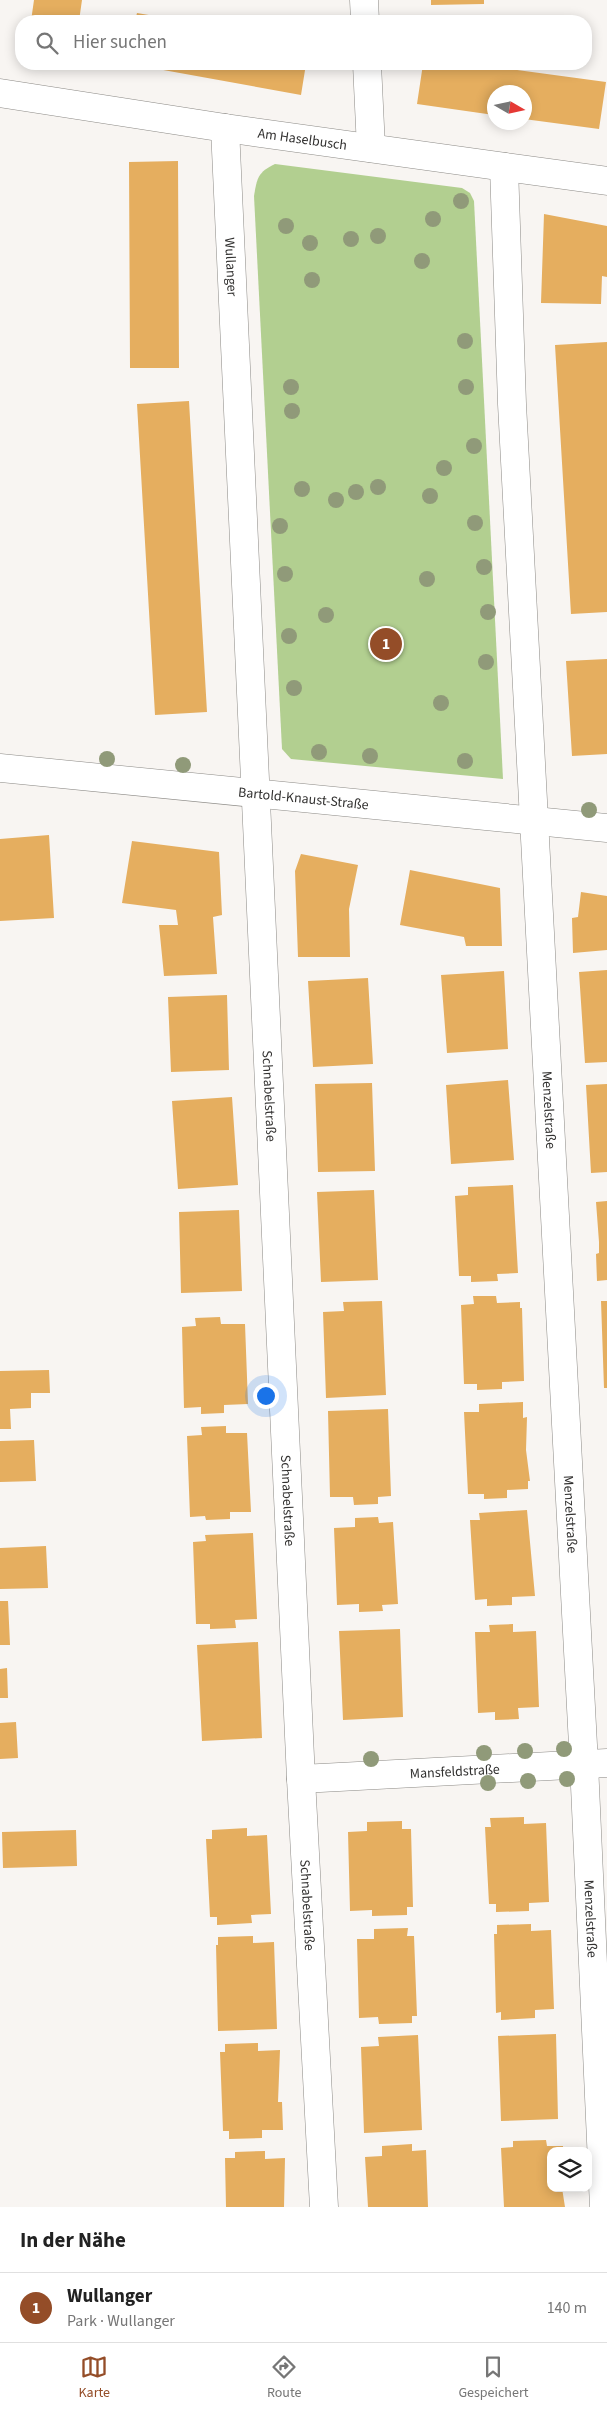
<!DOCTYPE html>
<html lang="de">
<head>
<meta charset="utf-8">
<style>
  :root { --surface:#fff; --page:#f6f6f6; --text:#222; --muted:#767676; --line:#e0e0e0; --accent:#944d28 }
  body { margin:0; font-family:"Source Sans 3",sans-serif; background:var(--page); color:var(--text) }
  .controls { position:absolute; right:15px; bottom:15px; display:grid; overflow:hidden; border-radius:10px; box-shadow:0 2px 12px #0003 }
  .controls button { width:45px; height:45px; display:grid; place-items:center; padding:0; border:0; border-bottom:1px solid var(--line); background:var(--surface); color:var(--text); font:25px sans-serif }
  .compass { position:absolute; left:487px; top:85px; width:45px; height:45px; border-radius:50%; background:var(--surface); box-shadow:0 2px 12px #0003; rotate:99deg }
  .you { position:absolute; left:265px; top:1395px; width:18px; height:18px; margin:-12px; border:4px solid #fff; border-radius:50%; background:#1a73e8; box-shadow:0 0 0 8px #1a73e833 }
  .badge { display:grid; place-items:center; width:32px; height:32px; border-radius:50%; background:var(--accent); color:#fff; font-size:16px; font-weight:700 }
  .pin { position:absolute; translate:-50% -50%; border:2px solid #fff; box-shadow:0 1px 5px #0006 }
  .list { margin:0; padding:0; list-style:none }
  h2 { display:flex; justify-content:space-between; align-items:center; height:65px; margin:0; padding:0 20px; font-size:21px }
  h2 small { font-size:16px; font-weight:400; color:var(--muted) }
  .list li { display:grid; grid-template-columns:32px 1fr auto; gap:15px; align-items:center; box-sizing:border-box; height:70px; padding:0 20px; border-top:1px solid var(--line) }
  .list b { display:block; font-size:19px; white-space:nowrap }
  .list p { margin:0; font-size:16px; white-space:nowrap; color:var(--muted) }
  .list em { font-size:16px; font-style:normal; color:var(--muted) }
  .icon { flex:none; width:28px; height:28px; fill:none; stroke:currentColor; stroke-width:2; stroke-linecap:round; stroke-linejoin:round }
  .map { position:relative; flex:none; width:607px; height:2207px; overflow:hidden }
  .search { position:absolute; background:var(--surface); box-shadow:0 2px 12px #0003; left:15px; right:15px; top:15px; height:55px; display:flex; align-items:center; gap:12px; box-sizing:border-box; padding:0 18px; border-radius:20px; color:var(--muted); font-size:19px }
  .sheet { height:135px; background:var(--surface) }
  nav { display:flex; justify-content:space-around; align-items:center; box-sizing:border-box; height:70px; border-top:1px solid var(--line); background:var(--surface); font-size:14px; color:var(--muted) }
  nav a { display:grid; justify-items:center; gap:2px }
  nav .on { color:var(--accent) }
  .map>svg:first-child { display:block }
  .green { fill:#b2cf90 }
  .building { fill:#e5ae5f }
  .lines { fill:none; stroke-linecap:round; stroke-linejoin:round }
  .minor-casing { stroke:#8c8a86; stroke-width:29 }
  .minor { stroke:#fff; stroke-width:28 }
  .tree { fill:#909a79 }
  .labels { text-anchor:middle; stroke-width:4; stroke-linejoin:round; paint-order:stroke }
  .street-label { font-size:14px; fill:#323130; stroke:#fff }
</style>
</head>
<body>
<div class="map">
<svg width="607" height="2207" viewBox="0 0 607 2207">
  <rect width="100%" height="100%" fill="#f8f5f2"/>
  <path class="green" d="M275,164L462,188L470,193L474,201L503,779L291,759L282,749L254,196C257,178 258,172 275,164Z"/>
  <path class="building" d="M34,0H82L79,21H31Z
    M431,0H484V4L431,5Z
    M137,13L178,20V21H135Z
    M130,64H306L301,95Z
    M423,64H474L606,82L599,129L524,119V92H494V115L417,104Z
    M178,161L179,368H130L129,162Z
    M544,214L607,226V277L602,276L601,304L541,303Z
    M607,342V612L571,614L555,345Z
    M189,401L207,712L155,715L137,404Z
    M607,659V754L572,756L566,661Z
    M49,835L54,918L0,921V839Z
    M132,841L219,852L222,915L213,917L217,974L164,976L159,925H178L176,910L122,903Z
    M301,854L358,865L349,909L350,957H298L295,871Z
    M410,870L500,888L502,946H466L464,937L400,925Z
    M581,892L607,896V950L573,953L572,918L578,917Z
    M607,970V1062L585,1063L579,972Z
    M504,971L508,1049L447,1053L441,975Z
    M368,978L373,1064L313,1067L308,981Z
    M227,995L229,1070L171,1072L168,997Z
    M508,1080L514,1160L451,1164L446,1085Z
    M372,1083L375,1171L318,1172L315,1084Z
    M607,1084V1172L591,1173L586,1085Z
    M232,1097L238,1185L178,1189L172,1101Z
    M513,1185L518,1273L497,1274L498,1281L471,1282V1276H459L455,1196L468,1195V1187Z
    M374,1190L378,1280L321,1282L317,1192Z
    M607,1201V1280L597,1281L596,1254L599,1253V1242L596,1202Z
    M239,1210L242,1291L181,1293L179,1212Z
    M473,1296H496L497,1303L520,1302V1308H522L524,1381L502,1382V1389L477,1390V1384H464L461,1305L474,1304Z
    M382,1301L386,1395L326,1398L323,1312L344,1311L343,1302Z
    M601,1301H607V1388H604Z
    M220,1317L221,1324H245L248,1404L224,1405V1413L201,1414V1407L184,1408L182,1327L196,1326L195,1318Z
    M49,1370L50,1393H31V1408L10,1409L11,1429H0V1371Z
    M523,1402V1418L527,1417L526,1450L530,1481H528V1489L507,1490V1498L484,1499V1494H468L464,1412H479V1404Z
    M388,1409L391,1496L378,1497V1504L354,1505L353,1497H330L328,1411Z
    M226,1426V1433H247L251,1512H230V1519L206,1520L205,1516L190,1517L187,1436L202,1435L201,1427Z
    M34,1440L36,1481L0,1482V1441Z
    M527,1510L535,1596L512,1597V1605L487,1606V1599L475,1600L470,1520H480L479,1513Z
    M378,1517L379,1523L393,1522L398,1604L382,1605L383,1611L359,1612V1604L337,1605L334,1528L355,1527V1518Z
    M253,1533L257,1619L235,1620L236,1628L210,1629V1624H196L193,1542L206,1541L205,1535Z
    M46,1546L48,1588L0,1589V1548Z
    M0,1601H8L10,1645H0Z
    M513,1624V1632L536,1631L539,1707L518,1708L519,1719L495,1720V1712L478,1713L475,1632H490L489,1625Z
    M400,1629L403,1717L343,1720L339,1631Z
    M258,1642L262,1738L202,1741L197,1645Z
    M7,1668L8,1698H0V1669Z
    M16,1722L18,1758L0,1759V1723Z
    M524,1817V1824L546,1823L549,1902L529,1903V1911L496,1912V1904H489L485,1827H491L490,1818Z
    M402,1821V1829H411L413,1907H407V1915L372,1916V1910L350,1911L348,1832L367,1831V1822Z
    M247,1828V1836L267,1835L271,1914L251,1915L252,1923L217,1925V1917H210L206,1839H212V1830Z
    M76,1830L77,1866L3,1868L2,1832Z
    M531,1924V1931L551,1930L554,2009L535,2010V2018L501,2020V2012L496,2013L494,1934H497V1925Z
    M408,1928L407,1936H414L417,2016H412V2023L379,2024L378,2017L359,2018L357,1939H374V1929Z
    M253,1936V1943L274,1942L277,2029L218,2031L216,1945H218V1937Z
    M556,2034L558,2119L501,2121L498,2036Z
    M418,2035L422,2130L364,2133L361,2047L379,2046L378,2037Z
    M258,2043V2051L280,2050L278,2102H282L283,2130H262V2138L229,2139V2131H223L220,2052H225V2044Z
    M546,2140L547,2146H563V2151H551V2188H562L565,2207H504L501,2148L513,2147V2141Z
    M412,2144V2151L426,2150L428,2207H368L365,2157L382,2156V2146Z
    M265,2151V2159L285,2158L284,2207H226L225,2158H235V2152Z"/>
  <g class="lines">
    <defs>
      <g id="minor">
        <path d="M364,0L365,21"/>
        <path d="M367,64L371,148"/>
        <path id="s1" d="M0,93L225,128L607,181"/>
        <path id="s2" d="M225,128L301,1779L324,2207"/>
        <path id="s3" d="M504,167L512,404L584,1764L604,2207"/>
        <path id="s4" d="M0,768L607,828"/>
        <path id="s5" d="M301,1779L607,1763"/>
      </g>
    </defs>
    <use href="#minor" class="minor-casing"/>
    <use href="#minor" class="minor"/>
  </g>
  <g class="tree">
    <circle cx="461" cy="201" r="8"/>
    <circle cx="433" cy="219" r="8"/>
    <circle cx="286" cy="226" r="8"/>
    <circle cx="378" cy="236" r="8"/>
    <circle cx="351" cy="239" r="8"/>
    <circle cx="310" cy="243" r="8"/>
    <circle cx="422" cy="261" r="8"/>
    <circle cx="312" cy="280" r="8"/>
    <circle cx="465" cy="341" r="8"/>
    <circle cx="291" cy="387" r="8"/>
    <circle cx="466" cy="387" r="8"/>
    <circle cx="292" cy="411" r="8"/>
    <circle cx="474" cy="446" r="8"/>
    <circle cx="444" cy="468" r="8"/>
    <circle cx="378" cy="487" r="8"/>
    <circle cx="302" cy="489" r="8"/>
    <circle cx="356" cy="492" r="8"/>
    <circle cx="430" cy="496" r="8"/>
    <circle cx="336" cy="500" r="8"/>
    <circle cx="475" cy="523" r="8"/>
    <circle cx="280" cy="526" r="8"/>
    <circle cx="484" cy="567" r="8"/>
    <circle cx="285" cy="574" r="8"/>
    <circle cx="427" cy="579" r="8"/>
    <circle cx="488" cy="612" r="8"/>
    <circle cx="326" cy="615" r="8"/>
    <circle cx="289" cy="636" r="8"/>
    <circle cx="486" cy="662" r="8"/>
    <circle cx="294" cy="688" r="8"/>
    <circle cx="441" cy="703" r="8"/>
    <circle cx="319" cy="752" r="8"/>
    <circle cx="370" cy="756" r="8"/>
    <circle cx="107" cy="759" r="8"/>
    <circle cx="465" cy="761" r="8"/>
    <circle cx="183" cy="765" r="8"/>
    <circle cx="589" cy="810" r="8"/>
    <circle cx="564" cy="1749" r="8"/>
    <circle cx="525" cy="1751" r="8"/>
    <circle cx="484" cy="1753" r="8"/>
    <circle cx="371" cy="1759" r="8"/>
    <circle cx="567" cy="1779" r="8"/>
    <circle cx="528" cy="1781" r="8"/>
    <circle cx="488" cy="1783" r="8"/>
  </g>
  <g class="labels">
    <g class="street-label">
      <text dy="5" stroke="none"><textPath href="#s1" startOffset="306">Am Haselbusch</textPath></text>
      <text dy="5" stroke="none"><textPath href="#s2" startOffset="139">Wullanger</textPath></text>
      <text dy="5" stroke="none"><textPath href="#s4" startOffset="305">Bartold-Knaust-Straße</textPath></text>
      <text dy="5" stroke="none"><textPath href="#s2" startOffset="969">Schnabelstraße</textPath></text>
      <text dy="5" stroke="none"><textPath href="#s3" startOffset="944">Menzelstraße</textPath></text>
      <text dy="5" stroke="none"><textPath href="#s2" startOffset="1374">Schnabelstraße</textPath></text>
      <text dy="5" stroke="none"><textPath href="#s3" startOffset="1349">Menzelstraße</textPath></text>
      <text dy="5" stroke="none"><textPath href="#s5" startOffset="154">Mansfeldstraße</textPath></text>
      <text dy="5" stroke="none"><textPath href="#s2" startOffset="1779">Schnabelstraße</textPath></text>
      <text dy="5" stroke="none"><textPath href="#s3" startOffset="1754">Menzelstraße</textPath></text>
    </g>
  </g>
</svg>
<div class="controls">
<button><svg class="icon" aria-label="layers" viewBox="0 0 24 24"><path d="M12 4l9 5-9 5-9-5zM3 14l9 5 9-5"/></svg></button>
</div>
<svg class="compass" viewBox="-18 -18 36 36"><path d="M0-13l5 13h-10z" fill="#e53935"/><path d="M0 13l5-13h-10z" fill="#767676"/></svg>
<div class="you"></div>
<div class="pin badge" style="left:386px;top:644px">1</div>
<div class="search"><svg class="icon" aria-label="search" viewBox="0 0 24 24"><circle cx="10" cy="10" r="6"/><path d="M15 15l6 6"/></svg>Hier suchen</div>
</div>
<section class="sheet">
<h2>In der Nähe<small></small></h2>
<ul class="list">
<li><span class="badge">1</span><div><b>Wullanger</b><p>Park · Wullanger</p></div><em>140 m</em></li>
</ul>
</section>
<nav>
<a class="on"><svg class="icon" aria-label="map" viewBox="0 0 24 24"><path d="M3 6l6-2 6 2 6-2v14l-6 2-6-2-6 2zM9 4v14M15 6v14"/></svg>Karte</a>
<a><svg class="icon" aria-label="directions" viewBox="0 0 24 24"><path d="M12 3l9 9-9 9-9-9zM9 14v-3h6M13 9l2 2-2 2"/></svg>Route</a>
<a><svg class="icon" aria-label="saved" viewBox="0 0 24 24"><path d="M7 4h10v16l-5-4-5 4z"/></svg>Gespeichert</a>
</nav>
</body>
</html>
